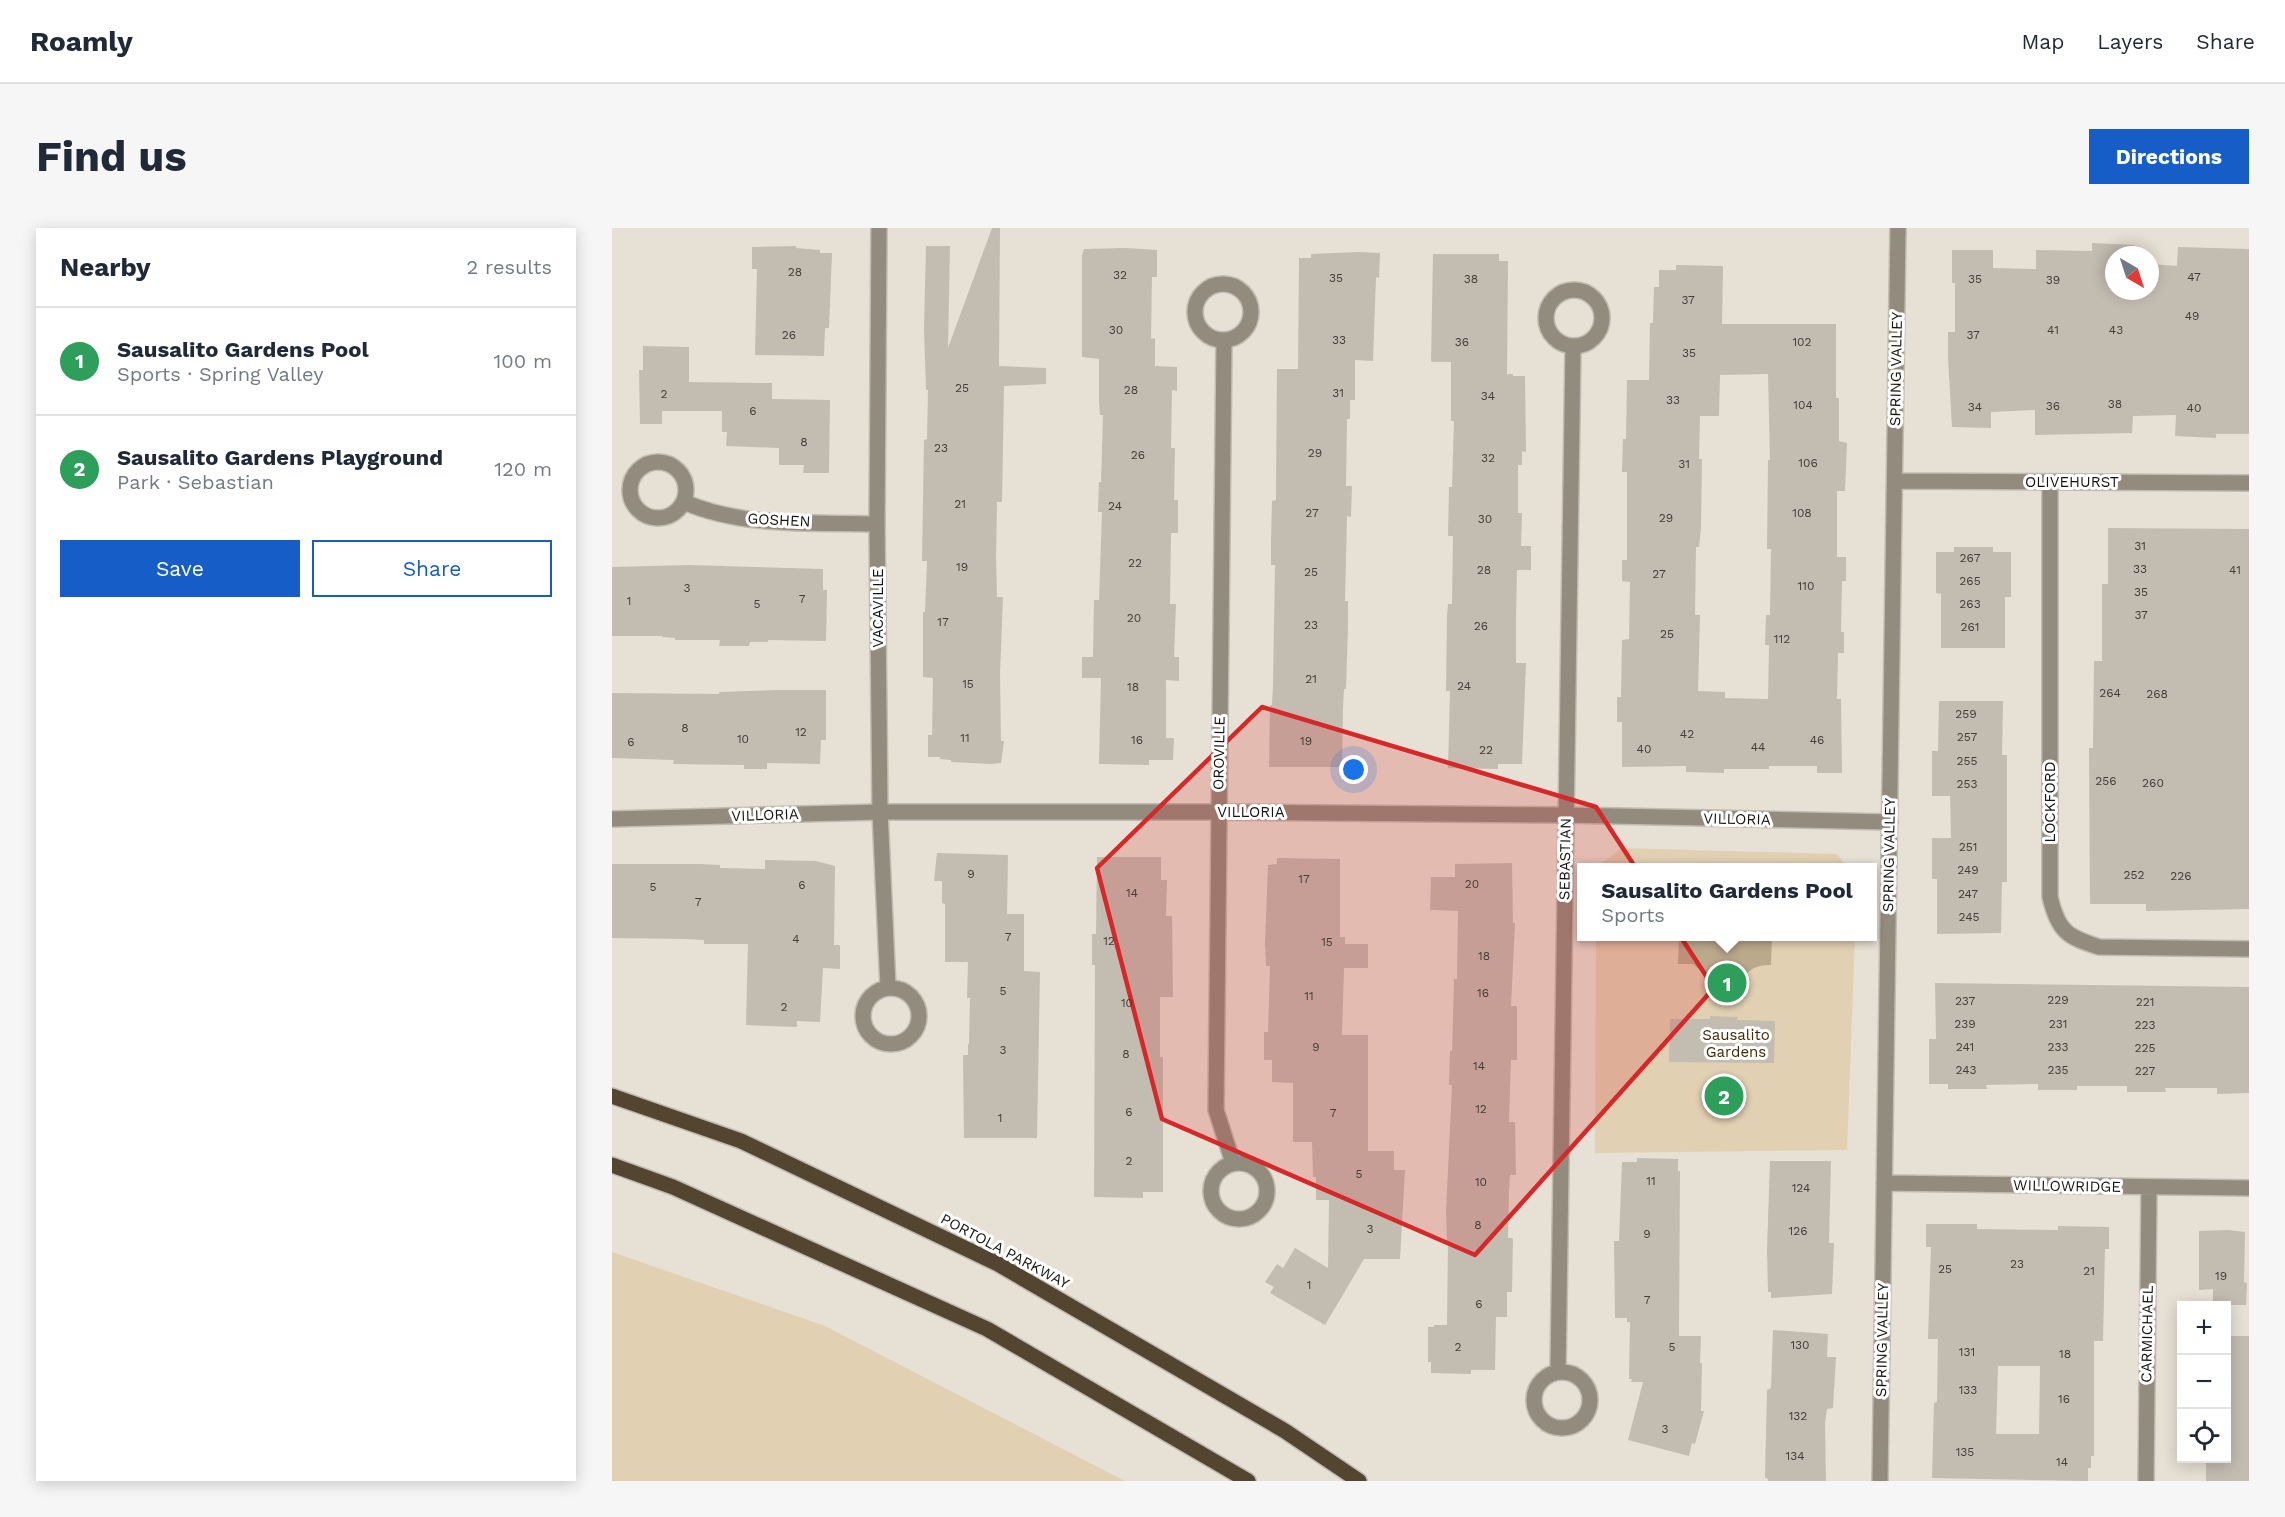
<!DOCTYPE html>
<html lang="en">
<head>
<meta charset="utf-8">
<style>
  :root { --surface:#fff; --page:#f6f6f7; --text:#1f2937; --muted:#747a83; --line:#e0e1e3; --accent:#175dc8 }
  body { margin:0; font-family:"Work Sans",sans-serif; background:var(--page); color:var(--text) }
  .controls { position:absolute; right:18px; bottom:18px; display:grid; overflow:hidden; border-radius:0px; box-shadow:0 3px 15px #0003 }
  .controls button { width:54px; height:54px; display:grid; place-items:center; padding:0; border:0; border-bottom:2px solid var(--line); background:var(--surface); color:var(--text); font:30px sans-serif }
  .compass { position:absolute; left:1493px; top:18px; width:54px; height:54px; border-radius:50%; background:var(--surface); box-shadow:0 3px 15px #0003; rotate:141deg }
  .you { position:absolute; left:742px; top:542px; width:21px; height:21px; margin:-15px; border:4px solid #fff; border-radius:50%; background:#1a73e8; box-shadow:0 0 0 9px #1a73e833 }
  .badge { display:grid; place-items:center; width:39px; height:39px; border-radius:50%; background:var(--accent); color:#fff; font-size:20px; font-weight:700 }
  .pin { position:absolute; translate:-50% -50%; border:3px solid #fff; box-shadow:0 2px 6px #0006 }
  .popup { position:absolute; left:965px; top:635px; width:300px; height:78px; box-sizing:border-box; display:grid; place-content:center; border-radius:0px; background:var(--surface); filter:drop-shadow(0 2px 4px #0005); font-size:20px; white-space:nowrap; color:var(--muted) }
  .popup b { font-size:22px; color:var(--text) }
  .popup::after { content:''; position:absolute; left:50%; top:100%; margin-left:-12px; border:12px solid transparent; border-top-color:var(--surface) }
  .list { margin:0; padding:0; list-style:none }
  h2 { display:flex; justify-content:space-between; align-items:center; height:78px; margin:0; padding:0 24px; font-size:26px }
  h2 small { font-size:20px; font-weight:400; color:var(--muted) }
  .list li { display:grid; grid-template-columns:39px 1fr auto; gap:18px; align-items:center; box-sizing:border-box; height:108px; padding:0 24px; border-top:2px solid var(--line) }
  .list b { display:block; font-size:22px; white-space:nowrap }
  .list p { margin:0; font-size:20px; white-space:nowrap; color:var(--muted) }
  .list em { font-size:20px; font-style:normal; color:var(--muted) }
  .actions { display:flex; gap:12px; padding:18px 24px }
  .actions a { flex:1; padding:14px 0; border:2px solid var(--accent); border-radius:0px; text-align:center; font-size:21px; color:var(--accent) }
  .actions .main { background:var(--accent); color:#fff }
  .icon { flex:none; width:33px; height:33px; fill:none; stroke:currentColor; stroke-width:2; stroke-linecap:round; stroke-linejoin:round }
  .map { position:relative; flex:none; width:1637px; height:1253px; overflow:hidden; border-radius:0px }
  header { display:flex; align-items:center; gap:36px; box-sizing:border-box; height:84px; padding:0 30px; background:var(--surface); border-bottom:2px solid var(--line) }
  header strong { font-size:28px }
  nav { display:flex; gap:33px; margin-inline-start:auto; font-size:21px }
  .intro { display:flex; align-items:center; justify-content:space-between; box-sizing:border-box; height:144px; padding:0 36px }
  h1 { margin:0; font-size:42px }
  .button { padding:15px 27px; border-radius:0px; background:var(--accent); color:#fff; font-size:21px; font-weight:700 }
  main { display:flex; gap:36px; padding:0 36px }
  aside { flex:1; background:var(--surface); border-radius:0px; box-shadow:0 3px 15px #0003 }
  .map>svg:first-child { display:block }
  .green { fill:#e2d0b3 }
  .water { fill:#bba98c }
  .building { fill:#c3bcb1; fill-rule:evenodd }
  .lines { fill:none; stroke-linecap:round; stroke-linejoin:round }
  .minor-casing { stroke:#c1bbb1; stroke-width:18 }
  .major-casing { stroke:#c1bbb1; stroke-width:18 }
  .minor { stroke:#928b7e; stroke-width:15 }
  .major { stroke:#534530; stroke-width:15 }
  .marked { fill:#d62828; fill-opacity:0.2; stroke:#d62828; stroke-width:4.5; stroke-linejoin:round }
  .labels { text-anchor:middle; stroke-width:6; stroke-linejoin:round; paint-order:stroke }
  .number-label { font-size:12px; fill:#413e38 }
  .street-label { font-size:15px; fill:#161410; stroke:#fff }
  .park-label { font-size:15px; fill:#402c04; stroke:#fff }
</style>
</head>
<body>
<header>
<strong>Roamly</strong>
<nav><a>Map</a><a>Layers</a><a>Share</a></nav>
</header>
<div class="intro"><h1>Find us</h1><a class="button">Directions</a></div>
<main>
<aside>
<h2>Nearby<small>2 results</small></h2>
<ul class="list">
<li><span class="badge" style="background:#2e9e5b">1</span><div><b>Sausalito Gardens Pool</b><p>Sports · Spring Valley</p></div><em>100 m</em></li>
<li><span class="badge" style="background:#2e9e5b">2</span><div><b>Sausalito Gardens Playground</b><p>Park · Sebastian</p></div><em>120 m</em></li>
</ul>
<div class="actions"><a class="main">Save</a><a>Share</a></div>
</aside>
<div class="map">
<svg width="1637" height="1253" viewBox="0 0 1637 1253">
  <rect width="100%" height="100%" fill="#e7e0d4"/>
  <path class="green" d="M1010,620L1225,626L1235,639H984Z
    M984,709H1243L1235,922L983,925Z
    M0,1024L213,1098L513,1253H0Z"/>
  <path class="water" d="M1067,709H1160L1159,737C1129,736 1134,760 1106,758L1081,736H1066Z"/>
  <path class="building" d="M380,0H388L387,138L434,140V156L392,158L390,274H385L384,330L385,369H391L388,447L389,513H392L389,535L379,536L339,534V532L328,531V529H316V507H320L321,450L311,449V384H313L315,333H310L312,212L315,211L316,162H314L312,101L314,18H338L336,120Z
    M1480,15L1522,17V27H1502V63H1538V36L1565,38L1566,19L1637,21V206H1604V210L1563,208L1564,187L1521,188L1520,205L1423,207V182L1379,184V200L1340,199L1336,130V104H1343V55H1340V22H1381V40L1424,41V22L1480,23Z
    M184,18V20L208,22V25H220L217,100H213L212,128L143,127L145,41H140V19Z
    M513,20L545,22V49H540L539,111L543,110V138L565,139V163L560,162L559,220H563L562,272H566V305H559L558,376H564L562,429H567V453L554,452V510H562L561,532H537V537L487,536L489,450H470V429H481L482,372H487L490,284H486L487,254H489L491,187H488L487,174V131L470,129V27L472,21Z
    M746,24L768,25L767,50L764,49L761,133L743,132V172H738V191H735L734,258H740L739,289L735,288L733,373H736V399L734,461H732L731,481L730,539H657L658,477H660L661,457L663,337H659V315L660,273L664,272V257L665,141H686L687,30H699V26Z
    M821,26H887V33H896L895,146H901V148H913L914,224L910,223V237H906V285H910L909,318H919V342H905L904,390V435H914L910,536H886V541L836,540L838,463H834L835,388L836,376H840L841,308H836L837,259H840L842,193H839V134H819Z
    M1064,37L1111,38L1110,96H1224V170H1227V213L1235,215L1233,263H1225V329H1234V353H1230L1229,404H1232V425H1226L1225,471H1229L1230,545H1205V538H1157V541H1112V545L1074,544V538L1010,539V494H1005V469H1009L1010,412L1017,411L1018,354L1010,353V332H1015V244H1010L1011,211H1014L1015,152H1037L1038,95H1041L1042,59H1047V42H1064ZM1156,146L1158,232H1156L1155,321H1159L1158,387H1154L1153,417H1157L1156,471L1113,470V464L1086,463L1088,387H1083L1084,319H1087L1089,300L1090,231H1087L1088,188H1107L1108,147Z
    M31,118L77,119V154L160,155V171L218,172L217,245H191L192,237H167V220L114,218L115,204H110V183H50V196H28L27,142H31Z
    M1496,300L1637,301V681L1534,683V676H1478L1477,520H1481L1482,433H1490V356H1496Z
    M1342,319H1381V324H1399V369H1393V420H1329V366L1324,365V324H1342Z
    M77,337L211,341V362H215L214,413L156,412V414H138L137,418H107L108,412H63V410L50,409V408H0V339Z
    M165,462H214V512H209L208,536L155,535V541H132V537L61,536L62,532L0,530V465L107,466V464Z
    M1327,473H1391L1390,527H1395V654H1390L1389,705L1325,706V651H1320V610H1339L1338,568H1320V523H1326Z
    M325,625L396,627L395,686H412V743L428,744L425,910H352L351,827H356V816H357L358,770H355L356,734H333V676L330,675V653H322Z
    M485,629H549V652H555L554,688H560L561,769H548V829H551V964H531V970L482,969L483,737H480V706H484Z
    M665,630L728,631V709H733V716H756V740H732L730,807H756V923H782V942H793L788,1031H752L713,1097L658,1065L662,1059L653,1054L665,1036L671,1040L683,1020L716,1040L717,972H704V949H701L700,914H681V855L660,854V832H652V804H656L658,738H654L653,715L656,637L665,636Z
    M153,632L204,633L223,638L222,717H228V741L211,740L208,794L185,793V799L134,797L136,716H92V712L73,711L0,710V636H89L108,637V640L153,641Z
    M900,635L901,695H903L899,778H905V832H899L897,894H903L904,947H898L897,962L896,1010H901L900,1064H895V1089H884L883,1142H859V1146L819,1145V1134H816V1099H822V1097H835L836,1016H835L834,984L840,857H837L838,823H840L842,751H845L846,683L818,682L819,649H843V636Z
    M1323,755L1637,759V865L1605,866V860H1553L1554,864H1515V858H1465V862H1426V856L1374,857L1375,861H1336V856H1317V811H1324Z
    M1098,788L1126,789L1125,792L1163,793L1162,835L1057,834L1058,791H1098Z
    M1025,930L1066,931V943H1068L1067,1108H1089L1088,1135H1090L1089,1183H1092L1083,1216L1080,1215L1077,1228L1016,1212L1031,1154H1019L1020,1151H1017L1018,1094H1015V1090H1003L1002,1013H1007L1010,934H1025Z
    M1158,933H1219L1217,1015H1222L1220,1066L1159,1070V1064H1156L1155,1022Z
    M1314,996H1365V1001L1446,1002V998L1497,999V1021H1493L1491,1113H1482V1228H1479V1240H1476V1253L1320,1250L1322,1175L1325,1174L1326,1111H1316L1319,1019H1314ZM1386,1138H1428L1427,1206H1384Z
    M1616,1002L1633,1004L1632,1054L1635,1055L1634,1077H1601V1061L1587,1062V1003Z
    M1161,1102L1216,1106L1215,1129H1224L1221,1180L1215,1181L1213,1195L1214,1253H1156V1251L1153,1250L1155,1162L1159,1160Z
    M1614,1108H1637V1253H1594V1230H1614Z"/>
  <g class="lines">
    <defs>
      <path id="minor" d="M267,0L265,296L268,584L276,759
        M583 84a28 28 0 1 1 56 0a28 28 0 1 1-56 0Z
        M934 90a28 28 0 1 1 56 0a28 28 0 1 1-56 0Z
        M612,113L604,882L621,935
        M18 262a28 28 0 1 1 56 0a28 28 0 1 1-56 0Z
        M1283,253L1637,255
        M1438,254V669C1446,703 1455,709 1487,719L1637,721
        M72,274C132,300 201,294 265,296
        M0,591L268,584H607L954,587L1278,594
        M251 788a28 28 0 1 1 56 0a28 28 0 1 1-56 0Z
        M599 963a28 28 0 1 1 56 0a28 28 0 1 1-56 0Z
        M1272,955L1637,960
        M946,1144L961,119
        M922 1172a28 28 0 1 1 56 0a28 28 0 1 1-56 0Z
        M1268,1253L1286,0
        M1534,1253L1537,959"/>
      <path id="major" d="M0,868L129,913L386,1036L673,1203L747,1253
        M0,937L61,959L375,1101L636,1253"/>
    </defs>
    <use href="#minor" class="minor-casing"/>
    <use href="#major" class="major-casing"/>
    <use href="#minor" class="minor"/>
    <use href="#major" class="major"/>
  </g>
  <path class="marked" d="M650,479L984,579L1102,760L863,1027L550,891L485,640Z"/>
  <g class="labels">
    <g class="number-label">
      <text x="183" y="48">28</text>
      <text x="508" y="51">32</text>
      <text x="1582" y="53">47</text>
      <text x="724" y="54">35</text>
      <text x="859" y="55">38</text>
      <text x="1363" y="55">35</text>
      <text x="1441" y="56">39</text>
      <text x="1076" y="76">37</text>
      <text x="1580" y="92">49</text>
      <text x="504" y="106">30</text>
      <text x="1441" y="106">41</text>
      <text x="1504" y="106">43</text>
      <text x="177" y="111">26</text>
      <text x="1361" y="111">37</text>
      <text x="727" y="116">33</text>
      <text x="850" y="118">36</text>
      <text x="1190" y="118">102</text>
      <text x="1077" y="129">35</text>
      <text x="350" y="164">25</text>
      <text x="519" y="166">28</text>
      <text x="726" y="169">31</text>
      <text x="52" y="170">2</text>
      <text x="876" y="172">34</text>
      <text x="1061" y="176">33</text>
      <text x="1503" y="180">38</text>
      <text x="1191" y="181">104</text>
      <text x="1441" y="182">36</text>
      <text x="1363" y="183">34</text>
      <text x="1582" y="184">40</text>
      <text x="141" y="187">6</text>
      <text x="192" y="218">8</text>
      <text x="329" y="224">23</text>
      <text x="703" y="229">29</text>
      <text x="526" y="231">26</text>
      <text x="876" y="234">32</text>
      <text x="1196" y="239">106</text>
      <text x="1072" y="240">31</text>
      <text x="348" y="280">21</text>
      <text x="503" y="282">24</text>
      <text x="700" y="289">27</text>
      <text x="1190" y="289">108</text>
      <text x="1054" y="294">29</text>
      <text x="873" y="295">30</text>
      <text x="1528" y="322">31</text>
      <text x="1358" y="334">267</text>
      <text x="523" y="339">22</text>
      <text x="350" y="343">19</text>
      <text x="1528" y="345">33</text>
      <text x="872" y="346">28</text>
      <text x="1623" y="346">41</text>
      <text x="699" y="348">25</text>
      <text x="1047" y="350">27</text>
      <text x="1358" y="357">265</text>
      <text x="1194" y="362">110</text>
      <text x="75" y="364">3</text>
      <text x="1529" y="368">35</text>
      <text x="190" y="375">7</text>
      <text x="17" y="377">1</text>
      <text x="145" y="380">5</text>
      <text x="1358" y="380">263</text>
      <text x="1529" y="391">37</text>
      <text x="522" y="394">20</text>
      <text x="331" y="398">17</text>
      <text x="699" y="401">23</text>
      <text x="869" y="402">26</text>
      <text x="1358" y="403">261</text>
      <text x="1055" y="410">25</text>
      <text x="1170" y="415">112</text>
      <text x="699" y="455">21</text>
      <text x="356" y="460">15</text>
      <text x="852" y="462">24</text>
      <text x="521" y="463">18</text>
      <text x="1498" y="469">264</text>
      <text x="1545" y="470">268</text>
      <text x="1354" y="490">259</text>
      <text x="73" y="504">8</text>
      <text x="189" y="508">12</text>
      <text x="1075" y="510">42</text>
      <text x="1355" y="513">257</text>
      <text x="353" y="514">11</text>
      <text x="131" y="515">10</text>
      <text x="525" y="516">16</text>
      <text x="1205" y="516">46</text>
      <text x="694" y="517">19</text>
      <text x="19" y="518">6</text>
      <text x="1146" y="523">44</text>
      <text x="1032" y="525">40</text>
      <text x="874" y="526">22</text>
      <text x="1355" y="537">255</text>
      <text x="1494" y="557">256</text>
      <text x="1541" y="559">260</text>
      <text x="1355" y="560">253</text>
      <text x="1356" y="623">251</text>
      <text x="1356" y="646">249</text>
      <text x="359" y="650">9</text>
      <text x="1522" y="651">252</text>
      <text x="1569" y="652">226</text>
      <text x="692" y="655">17</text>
      <text x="860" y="660">20</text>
      <text x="190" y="661">6</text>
      <text x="41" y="663">5</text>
      <text x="520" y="669">14</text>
      <text x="1356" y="670">247</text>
      <text x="86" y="678">7</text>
      <text x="1357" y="693">245</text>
      <text x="396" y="713">7</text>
      <text x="184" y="715">4</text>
      <text x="497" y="717">12</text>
      <text x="715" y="718">15</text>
      <text x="872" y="732">18</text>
      <text x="391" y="767">5</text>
      <text x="871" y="769">16</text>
      <text x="697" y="772">11</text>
      <text x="1446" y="776">229</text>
      <text x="1353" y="777">237</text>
      <text x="1533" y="778">221</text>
      <text x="515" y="779">10</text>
      <text x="172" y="783">2</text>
      <text x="1353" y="800">239</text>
      <text x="1446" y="800">231</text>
      <text x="1533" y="801">223</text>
      <text x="704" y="823">9</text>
      <text x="1353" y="823">241</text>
      <text x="1446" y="823">233</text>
      <text x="1533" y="824">225</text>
      <text x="391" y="826">3</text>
      <text x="514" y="830">8</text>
      <text x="867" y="842">14</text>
      <text x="1354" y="846">243</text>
      <text x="1446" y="846">235</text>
      <text x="1533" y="847">227</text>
      <text x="869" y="885">12</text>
      <text x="517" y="888">6</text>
      <text x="721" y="889">7</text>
      <text x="388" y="894">1</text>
      <text x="517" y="937">2</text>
      <text x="747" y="950">5</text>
      <text x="1039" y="957">11</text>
      <text x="869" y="958">10</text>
      <text x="1189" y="964">124</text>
      <text x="866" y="1001">8</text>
      <text x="758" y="1005">3</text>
      <text x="1186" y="1007">126</text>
      <text x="1035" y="1010">9</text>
      <text x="1405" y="1040">23</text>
      <text x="1333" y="1045">25</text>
      <text x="1477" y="1047">21</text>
      <text x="1609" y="1052">19</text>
      <text x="697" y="1061">1</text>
      <text x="1035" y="1076">7</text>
      <text x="867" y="1080">6</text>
      <text x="1188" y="1121">130</text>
      <text x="846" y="1123">2</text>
      <text x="1060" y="1123">5</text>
      <text x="1355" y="1128">131</text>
      <text x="1453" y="1130">18</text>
      <text x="1356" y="1166">133</text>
      <text x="1452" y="1175">16</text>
      <text x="1186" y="1192">132</text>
      <text x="1053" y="1205">3</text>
      <text x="1353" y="1228">135</text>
      <text x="1183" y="1232">134</text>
      <text x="1450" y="1238">14</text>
    </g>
    <g class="street-label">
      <text transform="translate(1284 141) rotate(-89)" y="5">SPRING VALLEY</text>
      <text x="1460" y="259">OLIVEHURST</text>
      <text transform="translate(167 292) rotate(3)" y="5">GOSHEN</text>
      <text transform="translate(266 380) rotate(-90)" y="5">VACAVILLE</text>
      <text transform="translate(607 525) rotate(-89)" y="5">OROVILLE</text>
      <text transform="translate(1438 574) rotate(-90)" y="5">LOCKFORD</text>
      <text x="639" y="589">VILLORIA</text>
      <text transform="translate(153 587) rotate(-2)" y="5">VILLORIA</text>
      <text transform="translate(1125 591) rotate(1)" y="5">VILLORIA</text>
      <text transform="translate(1277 627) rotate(-89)" y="5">SPRING VALLEY</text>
      <text transform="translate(953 631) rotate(-89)" y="5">SEBASTIAN</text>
      <text transform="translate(1455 958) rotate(1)" y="5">WILLOWRIDGE</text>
      <text transform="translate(393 1023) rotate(28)" y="5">PORTOLA PARKWAY</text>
      <text transform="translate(1535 1106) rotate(-89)" y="5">CARMICHAEL</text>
      <text transform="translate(1270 1112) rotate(-89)" y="5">SPRING VALLEY</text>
    </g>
    <g class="park-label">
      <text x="1124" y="812">Sausalito<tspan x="1124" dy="17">Gardens</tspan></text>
    </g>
  </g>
</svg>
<div class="controls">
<button>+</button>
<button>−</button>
<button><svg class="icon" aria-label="locate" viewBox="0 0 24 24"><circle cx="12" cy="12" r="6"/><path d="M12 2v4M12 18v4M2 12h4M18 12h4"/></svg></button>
</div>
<svg class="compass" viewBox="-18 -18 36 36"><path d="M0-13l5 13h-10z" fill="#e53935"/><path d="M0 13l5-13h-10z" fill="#747a83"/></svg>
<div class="you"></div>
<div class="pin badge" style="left:1115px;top:755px;background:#2e9e5b">1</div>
<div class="popup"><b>Sausalito Gardens Pool</b>Sports</div>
<div class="pin badge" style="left:1112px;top:868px;background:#2e9e5b">2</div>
</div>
</main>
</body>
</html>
